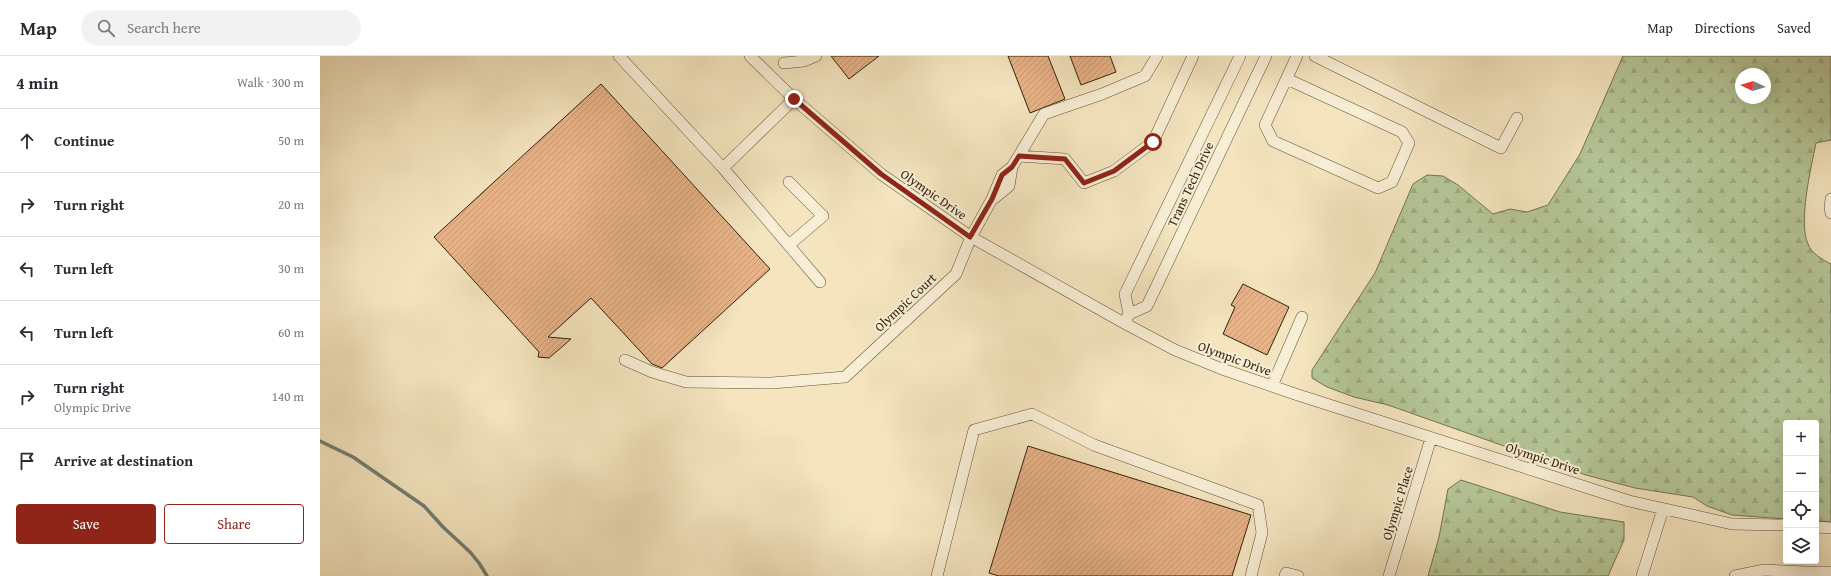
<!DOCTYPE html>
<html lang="en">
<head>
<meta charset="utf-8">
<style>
  :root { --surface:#fff; --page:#f2f2f3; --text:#2b2b33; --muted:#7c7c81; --line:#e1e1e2; --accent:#8f2418 }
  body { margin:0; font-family:"Gentium Book Plus",serif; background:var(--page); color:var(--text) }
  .controls { position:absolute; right:12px; bottom:12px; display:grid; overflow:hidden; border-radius:4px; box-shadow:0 4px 16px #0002 }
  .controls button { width:36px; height:36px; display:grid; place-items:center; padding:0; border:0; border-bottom:1px solid var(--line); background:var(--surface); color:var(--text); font:20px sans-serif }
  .compass { position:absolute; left:1415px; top:12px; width:36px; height:36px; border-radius:50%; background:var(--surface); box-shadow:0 4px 16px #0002; rotate:274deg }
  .stop { position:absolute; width:12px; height:12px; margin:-9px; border:3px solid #8f2418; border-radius:50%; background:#fff }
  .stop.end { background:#8f2418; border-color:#fff; box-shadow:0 1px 4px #0008 }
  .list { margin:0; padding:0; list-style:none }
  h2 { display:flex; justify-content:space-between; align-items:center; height:52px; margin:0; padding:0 16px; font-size:17px }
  h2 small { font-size:13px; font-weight:400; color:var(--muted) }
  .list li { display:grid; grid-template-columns:26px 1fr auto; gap:12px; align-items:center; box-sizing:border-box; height:64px; padding:0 16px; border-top:1px solid var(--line) }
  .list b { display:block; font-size:15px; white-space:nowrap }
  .list p { margin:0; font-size:13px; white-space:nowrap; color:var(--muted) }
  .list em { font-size:13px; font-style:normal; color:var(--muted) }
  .actions { display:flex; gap:8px; padding:12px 16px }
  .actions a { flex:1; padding:9px 0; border:1px solid var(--accent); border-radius:4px; text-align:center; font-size:14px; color:var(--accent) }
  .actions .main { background:var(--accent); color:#fff }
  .icon { flex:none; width:22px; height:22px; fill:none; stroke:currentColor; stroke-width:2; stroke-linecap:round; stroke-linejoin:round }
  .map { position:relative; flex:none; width:1511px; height:520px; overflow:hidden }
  header { display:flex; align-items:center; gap:24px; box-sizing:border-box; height:56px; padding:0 20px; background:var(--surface); border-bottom:1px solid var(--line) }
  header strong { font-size:19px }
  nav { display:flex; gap:22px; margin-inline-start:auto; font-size:14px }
  .search { width:280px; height:36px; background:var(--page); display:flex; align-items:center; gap:10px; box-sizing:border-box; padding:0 14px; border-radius:22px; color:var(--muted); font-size:15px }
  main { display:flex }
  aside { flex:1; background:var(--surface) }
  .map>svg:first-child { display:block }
  .forest { fill:url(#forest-firs); stroke:#747352; fill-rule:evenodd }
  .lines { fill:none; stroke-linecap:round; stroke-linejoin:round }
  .stream { stroke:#737e74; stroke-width:3.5 }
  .building { fill:url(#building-hatch); stroke:#32200d }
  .minor-casing { stroke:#62513a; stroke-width:12 }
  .minor { stroke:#f8eed5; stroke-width:11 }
  .route { stroke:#8f2418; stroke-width:5 }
  .labels { text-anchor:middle; stroke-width:4; stroke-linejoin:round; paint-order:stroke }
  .street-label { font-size:13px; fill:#32200d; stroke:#f8eed5 }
</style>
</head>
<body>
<header>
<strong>Map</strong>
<div class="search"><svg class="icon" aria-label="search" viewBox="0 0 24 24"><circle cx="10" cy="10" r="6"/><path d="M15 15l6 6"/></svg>Search here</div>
<nav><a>Map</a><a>Directions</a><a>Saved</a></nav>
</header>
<main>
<aside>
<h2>4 min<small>Walk · 300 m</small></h2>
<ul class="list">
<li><svg class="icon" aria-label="ahead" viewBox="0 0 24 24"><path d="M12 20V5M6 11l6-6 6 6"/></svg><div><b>Continue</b></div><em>50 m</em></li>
<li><svg class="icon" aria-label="right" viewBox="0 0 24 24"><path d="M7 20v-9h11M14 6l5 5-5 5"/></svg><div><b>Turn right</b></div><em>20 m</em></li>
<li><svg class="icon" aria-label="left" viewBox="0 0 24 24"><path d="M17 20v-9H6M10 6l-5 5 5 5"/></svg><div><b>Turn left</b></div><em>30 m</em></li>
<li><svg class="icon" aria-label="left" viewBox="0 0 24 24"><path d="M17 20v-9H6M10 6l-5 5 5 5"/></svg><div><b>Turn left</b></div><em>60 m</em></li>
<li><svg class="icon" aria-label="right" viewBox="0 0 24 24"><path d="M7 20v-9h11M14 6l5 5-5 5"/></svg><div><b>Turn right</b><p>Olympic Drive</p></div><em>140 m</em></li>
<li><svg class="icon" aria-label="arrive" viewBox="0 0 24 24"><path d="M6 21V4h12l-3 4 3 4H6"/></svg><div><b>Arrive at destination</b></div></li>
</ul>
<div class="actions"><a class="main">Save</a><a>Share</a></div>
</aside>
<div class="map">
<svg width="1511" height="520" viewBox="0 0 1511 520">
  <defs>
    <pattern id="forest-firs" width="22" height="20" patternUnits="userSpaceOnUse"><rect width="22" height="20" fill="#b5c697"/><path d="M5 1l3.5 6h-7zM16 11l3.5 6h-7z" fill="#9caa81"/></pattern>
    <pattern id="building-hatch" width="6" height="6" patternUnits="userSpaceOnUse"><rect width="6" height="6" fill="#e8b389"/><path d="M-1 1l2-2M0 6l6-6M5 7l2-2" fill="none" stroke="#c79a75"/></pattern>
  </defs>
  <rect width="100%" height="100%" fill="#f4e5bf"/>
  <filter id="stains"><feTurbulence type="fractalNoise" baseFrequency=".005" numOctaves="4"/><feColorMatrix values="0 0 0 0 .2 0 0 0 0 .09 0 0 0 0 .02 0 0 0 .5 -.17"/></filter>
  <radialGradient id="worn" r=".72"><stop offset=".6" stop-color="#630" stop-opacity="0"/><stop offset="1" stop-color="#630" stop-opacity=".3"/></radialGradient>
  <path class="forest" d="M1303,0H1511V84L1496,87C1491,112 1478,166 1488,188C1491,197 1503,204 1511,208V466L1496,465V367H1466V463L1412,459L1387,450L1373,441L1315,432L1266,419L1068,349L1034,341L1007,331L992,322V314L1055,217L1093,128L1107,119L1123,120L1138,129L1173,158L1190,153L1207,156L1228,149L1260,98ZM1421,18H1445V42H1421Z
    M1141,424L1240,456L1304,466V484L1288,520H1108L1119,481L1128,433Z"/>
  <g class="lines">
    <path class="stream" d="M0,385L33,401L104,450L123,471L150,496L159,507L167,520"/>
  </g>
  <path class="building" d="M511,0H559L529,23Z
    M688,0H728L745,43L710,57Z
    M750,0H790L796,16L761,29Z
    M281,28L450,213L342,312L332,308L271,242L228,281L251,283L229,302L218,301L219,296L114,181Z
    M923,228L969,251L947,299L903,278L915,251L911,249Z
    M708,390L931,459L912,520H679L669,517Z"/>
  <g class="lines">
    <defs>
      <path id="minor" d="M299,0L403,112L474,43
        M430,0L474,43L561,118L651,181L804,267L855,294L902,313L975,338L1309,445L1412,468L1466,469
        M995,0L1181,92L1197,62
        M464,7L484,5L496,0
        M967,23L1082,76L1089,87L1072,126L1058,132L953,85L945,69L977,0
        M699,100L745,103L764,127L794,115L833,86L873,0
        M403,112L500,226
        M673,143L689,130L692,111L724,58L782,38L825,20L837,0
        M1511,143L1510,152L1511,157
        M469,189L503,160L469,126
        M809,258L827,250L946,0
        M806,264L809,258L805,238L920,0
        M305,304L332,316L366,326L452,327L525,321L636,218L651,181L672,143L682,119L692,111
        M952,330L982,261
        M1496,471L1511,472
        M1486,516H1511
        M617,520L654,374L712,358L774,389L938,449L942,477L931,520
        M965,520L966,517L978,520
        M1069,520L1111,382
        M1322,520L1343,453
        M1415,520L1444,514L1486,516L1485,520"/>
    </defs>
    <use href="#minor" class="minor-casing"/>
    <use href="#minor" class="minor"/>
  </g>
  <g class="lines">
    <path class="route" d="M474,43L561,118L650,181L672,143L682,119L692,111L699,100L745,103L764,127L794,115L833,86"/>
  </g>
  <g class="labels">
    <g class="street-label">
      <text transform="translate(870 128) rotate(-65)" y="5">Trans Tech Drive</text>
      <text transform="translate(614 138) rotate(35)" y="5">Olympic Drive</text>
      <text transform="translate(585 246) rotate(-43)" y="5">Olympic Court</text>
      <text transform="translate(915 302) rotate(20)" y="5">Olympic Drive</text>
      <text transform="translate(1223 402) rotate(18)" y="5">Olympic Drive</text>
      <text transform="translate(1077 447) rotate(-73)" y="5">Olympic Place</text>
    </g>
  </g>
  <rect width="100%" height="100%" filter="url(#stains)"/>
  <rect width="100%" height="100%" fill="url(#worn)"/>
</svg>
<div class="controls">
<button>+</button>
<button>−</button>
<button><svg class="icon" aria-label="locate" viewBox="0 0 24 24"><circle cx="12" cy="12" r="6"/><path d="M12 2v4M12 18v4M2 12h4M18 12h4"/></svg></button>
<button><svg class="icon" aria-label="layers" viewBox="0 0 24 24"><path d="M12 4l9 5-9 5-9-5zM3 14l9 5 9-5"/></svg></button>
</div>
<svg class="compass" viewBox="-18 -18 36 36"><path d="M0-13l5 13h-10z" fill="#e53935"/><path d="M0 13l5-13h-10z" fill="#7c7c81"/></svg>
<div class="stop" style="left:833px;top:86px"></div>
<div class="stop end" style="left:474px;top:43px"></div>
</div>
</main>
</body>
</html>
